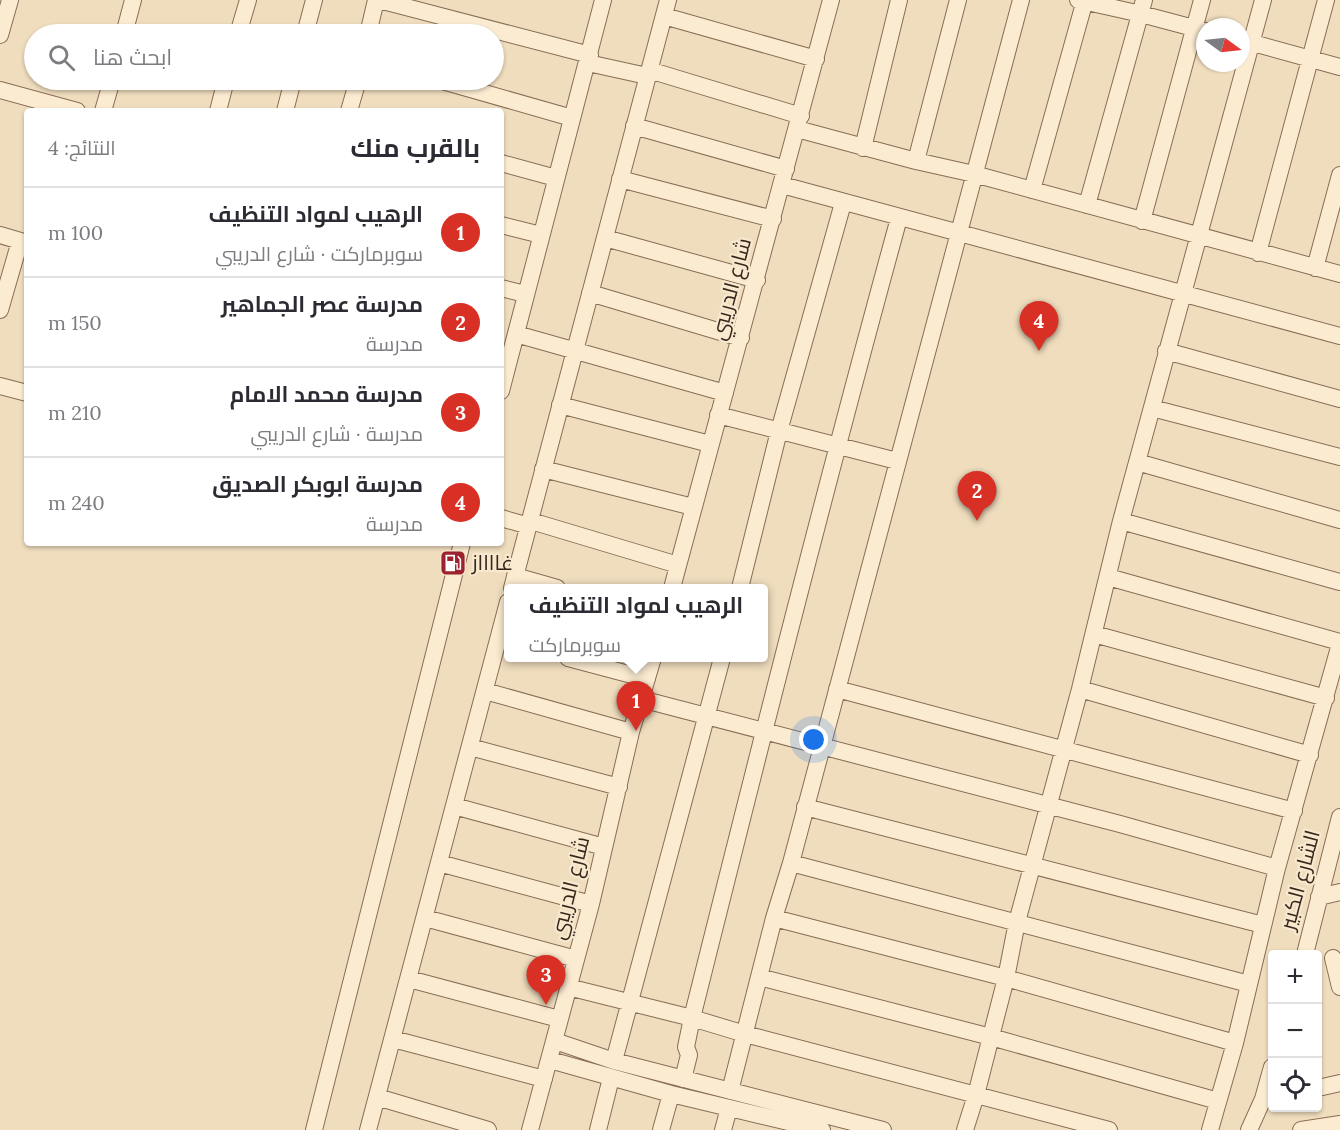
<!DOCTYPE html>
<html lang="ar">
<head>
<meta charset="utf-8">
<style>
  :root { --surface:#fff; --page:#f2f2f3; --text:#2b2b33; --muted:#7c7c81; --line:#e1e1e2; --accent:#d93025 }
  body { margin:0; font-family:Lora,Cairo,serif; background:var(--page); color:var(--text); direction:rtl }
  .controls { position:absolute; right:18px; bottom:18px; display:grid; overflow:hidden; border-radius:6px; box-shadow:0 2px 4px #0004 }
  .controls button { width:54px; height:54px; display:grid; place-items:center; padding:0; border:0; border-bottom:2px solid var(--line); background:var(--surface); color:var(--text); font:30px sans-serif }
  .compass { position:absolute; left:1196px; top:18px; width:54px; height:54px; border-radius:50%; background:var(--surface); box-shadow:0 2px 4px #0004; rotate:105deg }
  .you { position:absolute; left:814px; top:740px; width:21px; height:21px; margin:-15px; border:4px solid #fff; border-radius:50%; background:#1a73e8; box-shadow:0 0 0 9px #1a73e833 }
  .badge { display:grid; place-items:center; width:39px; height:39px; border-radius:50%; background:var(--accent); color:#fff; font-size:20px; font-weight:700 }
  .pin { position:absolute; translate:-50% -50px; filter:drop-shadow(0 2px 3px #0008) }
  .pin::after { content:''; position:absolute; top:32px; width:21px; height:18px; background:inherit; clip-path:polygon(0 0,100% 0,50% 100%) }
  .popup { position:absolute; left:504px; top:584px; width:264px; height:78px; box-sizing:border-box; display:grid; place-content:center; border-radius:6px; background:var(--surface); filter:drop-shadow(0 2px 4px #0005); font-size:20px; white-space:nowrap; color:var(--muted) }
  .popup b { font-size:22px; color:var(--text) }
  .popup::after { content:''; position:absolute; left:50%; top:100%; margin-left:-12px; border:12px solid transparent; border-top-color:var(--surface) }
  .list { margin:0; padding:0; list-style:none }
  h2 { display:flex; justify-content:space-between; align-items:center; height:78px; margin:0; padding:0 24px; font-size:26px }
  h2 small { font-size:20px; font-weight:400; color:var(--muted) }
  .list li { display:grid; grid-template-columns:39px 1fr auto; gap:18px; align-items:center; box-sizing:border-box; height:90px; padding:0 24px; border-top:2px solid var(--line) }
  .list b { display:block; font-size:22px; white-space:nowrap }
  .list p { margin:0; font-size:20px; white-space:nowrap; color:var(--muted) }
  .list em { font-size:20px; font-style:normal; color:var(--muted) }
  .icon { flex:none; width:33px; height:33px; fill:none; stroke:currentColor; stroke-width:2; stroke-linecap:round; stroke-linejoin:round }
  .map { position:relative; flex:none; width:1340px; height:1130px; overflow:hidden; direction:ltr }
  .search { position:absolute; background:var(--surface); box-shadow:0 2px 4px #0004; left:24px; top:24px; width:480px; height:66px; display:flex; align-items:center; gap:15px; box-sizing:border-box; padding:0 21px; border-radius:33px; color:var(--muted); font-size:22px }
  .panel { position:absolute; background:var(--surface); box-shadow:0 2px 4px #0004; left:24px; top:108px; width:480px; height:438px; border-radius:6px; direction:rtl }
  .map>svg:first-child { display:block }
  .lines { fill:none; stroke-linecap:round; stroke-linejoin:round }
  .minor-casing { stroke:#896d56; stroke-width:18 }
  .minor { stroke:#fbebd1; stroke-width:16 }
  .labels { text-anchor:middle; stroke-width:4.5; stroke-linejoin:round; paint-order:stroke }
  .street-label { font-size:21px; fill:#37261b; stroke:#f7e8ce }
  .poi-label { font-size:21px; fill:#37261b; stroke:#f7e8ce; text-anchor:start }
</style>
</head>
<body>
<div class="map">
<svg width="1340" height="1130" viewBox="0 0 1340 1130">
  <rect width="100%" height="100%" fill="#f0ddbe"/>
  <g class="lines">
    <defs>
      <path id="minor" d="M379,0L590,55
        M1078,0L1141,14L1205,31
        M664,16L816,59
        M124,34L133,0
        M238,34L248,0
        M305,34L314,0
        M368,34L376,0
        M0,35L10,0
        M1242,40L1340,67
        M588,63L647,76
        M649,70L801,116
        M439,80L572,118
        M0,90L77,111
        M103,111L112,80
        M218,111L226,80
        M285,111L293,80
        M349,111L358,80
        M634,126L786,169
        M797,129L916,161L974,174L1340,274
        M863,148L899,0
        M916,161L958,0
        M501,163L556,178
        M620,179L773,219
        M782,185L1340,336
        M1032,190L1085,0
        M1087,205L1144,0
        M1142,221L1202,0
        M501,225L541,235
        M0,235L27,243
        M605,238L757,280
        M1258,253L1326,0
        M1315,268L1340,175
        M501,288L525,294
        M590,293L741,338
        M0,310L20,241
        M516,334L725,393
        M1166,351L1340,399
        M0,386L27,393
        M501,391L603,0
        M560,405L710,444
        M1152,408L1340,457
        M718,415L897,461
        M1137,462L1340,520
        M543,469L693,507
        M501,518L529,526
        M531,521L678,565
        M1121,521L1340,582
        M515,576L557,588
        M1108,577L1340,642
        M512,588L668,0
        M672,588L831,0
        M740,588L779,431L843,203
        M1094,634L1326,698
        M568,658L647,679
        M837,689L1294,811
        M1080,689L1310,755
        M485,691L631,732
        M641,699L1120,824L1277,868
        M470,747L619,787
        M454,806L604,847
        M805,807L1263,925
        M439,863L591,904
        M791,863L1249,984
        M1319,897L1340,892
        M425,918L576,959
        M774,918L1006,978L1235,1043
        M1305,954L1340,817
        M1333,958L1340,987
        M759,977L991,1037L1218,1101
        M409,979L559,1019
        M568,987L692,1018L745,1034L1109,1130
        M393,1039L544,1079
        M555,1041L614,1061L883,1130
        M550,1060L671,1094L822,1130
        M614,1061L722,658
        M683,1079L689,1055L686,1047L692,1018C759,750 826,484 899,218
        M1318,1088L1340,1083
        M730,1091L774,918L791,863L1021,0
        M377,1097L488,1130
        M314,1130L462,543
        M368,1130L508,602
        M530,1130L591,904L631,732L653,658
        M598,1130L611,1078
        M661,1130L671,1094
        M723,1130L729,1108
        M965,1130L976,1095L1006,978L1017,922L1080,689L1121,521L1263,0
        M1210,1130L1235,1043L1277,868L1340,644
        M1249,1130L1263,1099L1272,1067
        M1301,1130L1340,1124"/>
    </defs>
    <use href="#minor" class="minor-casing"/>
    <use href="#minor" class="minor"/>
  </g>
  <defs>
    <symbol id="fuel-square" viewBox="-11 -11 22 22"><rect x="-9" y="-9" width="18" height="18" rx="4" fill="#9b222e" stroke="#f7e8ce"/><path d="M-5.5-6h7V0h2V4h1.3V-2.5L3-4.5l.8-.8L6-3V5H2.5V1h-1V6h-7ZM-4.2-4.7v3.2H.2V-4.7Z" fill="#fff"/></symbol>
  </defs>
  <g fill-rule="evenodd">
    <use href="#fuel-square" x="438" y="548" width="30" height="30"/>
  </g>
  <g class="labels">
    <g class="street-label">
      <text transform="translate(731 289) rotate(-75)" y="7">شارع الدريبي</text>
      <text transform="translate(1300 880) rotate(-75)" y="7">الشارع الكبير</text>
      <text transform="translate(570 888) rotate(-76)" y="7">شارع الدريبي</text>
    </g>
    <g class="poi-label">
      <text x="472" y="570">غااااز</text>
    </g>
  </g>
</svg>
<div class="controls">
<button>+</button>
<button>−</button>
<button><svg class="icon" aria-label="locate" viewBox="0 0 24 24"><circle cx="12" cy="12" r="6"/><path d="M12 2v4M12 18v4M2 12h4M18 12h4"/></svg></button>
</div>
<svg class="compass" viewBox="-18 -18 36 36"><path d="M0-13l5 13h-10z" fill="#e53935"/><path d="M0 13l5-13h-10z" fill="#7c7c81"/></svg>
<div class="you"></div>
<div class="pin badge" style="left:636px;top:731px">1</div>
<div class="popup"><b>الرهيب لمواد التنظيف</b>سوبرماركت</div>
<div class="pin badge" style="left:977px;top:521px">2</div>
<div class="pin badge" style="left:546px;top:1005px">3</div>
<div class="pin badge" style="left:1039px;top:351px">4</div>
<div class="search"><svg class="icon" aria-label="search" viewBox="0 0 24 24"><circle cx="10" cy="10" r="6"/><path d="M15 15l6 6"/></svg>ابحث هنا</div>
<section class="panel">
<h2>بالقرب منك<small>النتائج: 4</small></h2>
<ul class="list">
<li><span class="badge">1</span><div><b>الرهيب لمواد التنظيف</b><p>سوبرماركت · شارع الدريبي</p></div><em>100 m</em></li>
<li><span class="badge">2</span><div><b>مدرسة عصر الجماهير</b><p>مدرسة</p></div><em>150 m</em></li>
<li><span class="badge">3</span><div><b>مدرسة محمد الامام</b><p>مدرسة · شارع الدريبي</p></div><em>210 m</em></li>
<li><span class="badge">4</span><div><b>مدرسة ابوبكر الصديق</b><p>مدرسة</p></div><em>240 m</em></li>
</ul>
</section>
</div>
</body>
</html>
